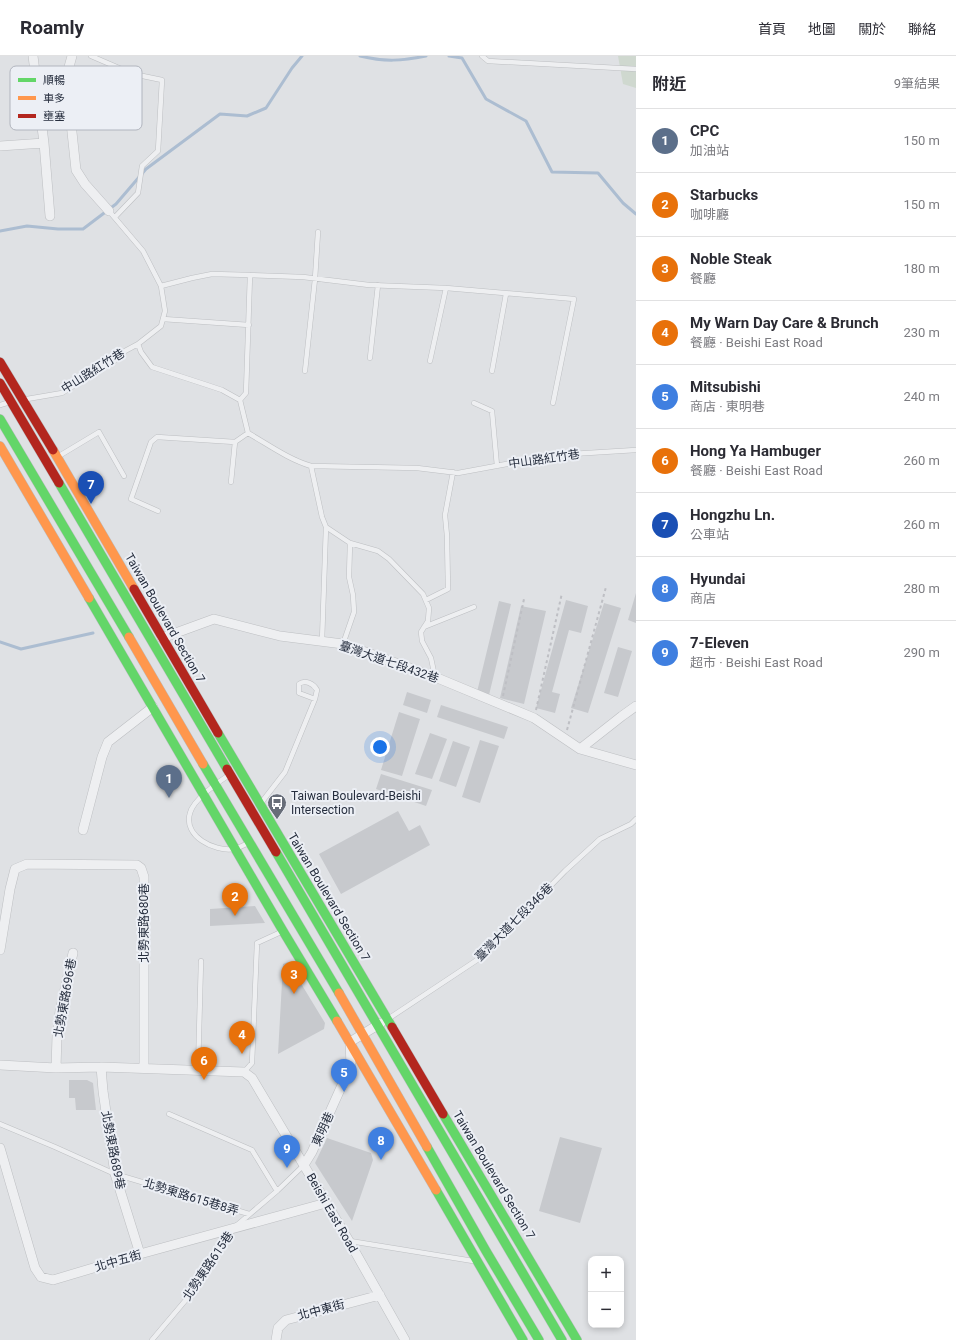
<!DOCTYPE html>
<html lang="zh-TW">
<head>
<meta charset="utf-8">
<style>
  :root { --surface:#fff; --page:#f2f2f3; --text:#2b2b33; --muted:#7c7c81; --line:#e1e1e2; --accent:#d93025 }
  body { margin:0; font-family:Roboto,"Noto Sans TC",sans-serif; background:var(--page); color:var(--text) }
  .controls { position:absolute; right:12px; bottom:12px; display:grid; overflow:hidden; border-radius:8px; box-shadow:0 2px 6px #0003 }
  .controls button { width:36px; height:36px; display:grid; place-items:center; padding:0; border:0; border-bottom:1px solid var(--line); background:var(--surface); color:var(--text); font:20px sans-serif }
  .you { position:absolute; left:380px; top:691px; width:14px; height:14px; margin:-10px; border:3px solid #fff; border-radius:50%; background:#1a73e8; box-shadow:0 0 0 6px #1a73e833 }
  .badge { display:grid; place-items:center; width:26px; height:26px; border-radius:50%; background:var(--accent); color:#fff; font-size:13px; font-weight:700 }
  .pin { position:absolute; translate:-50% -33px; filter:drop-shadow(0 1px 2px #0008) }
  .pin::after { content:''; position:absolute; top:21px; width:14px; height:12px; background:inherit; clip-path:polygon(0 0,100% 0,50% 100%) }
  .list { margin:0; padding:0; list-style:none }
  h2 { display:flex; justify-content:space-between; align-items:center; height:52px; margin:0; padding:0 16px; font-size:17px }
  h2 small { font-size:13px; font-weight:400; color:var(--muted) }
  .list li { display:grid; grid-template-columns:26px 1fr auto; gap:12px; align-items:center; box-sizing:border-box; height:64px; padding:0 16px; border-top:1px solid var(--line) }
  .list b { display:block; font-size:15px; white-space:nowrap }
  .list p { margin:0; font-size:13px; white-space:nowrap; color:var(--muted) }
  .list em { font-size:13px; font-style:normal; color:var(--muted) }
  .map { position:relative; flex:none; width:636px; height:1284px; overflow:hidden }
  header { display:flex; align-items:center; gap:24px; box-sizing:border-box; height:56px; padding:0 20px; background:var(--surface); border-bottom:1px solid var(--line) }
  header strong { font-size:19px }
  nav { display:flex; gap:22px; margin-inline-start:auto; font-size:14px }
  main { display:flex }
  aside { flex:1; background:var(--surface) }
  .map>svg:first-child { display:block }
  .green { fill:#cfd8cf }
  .lines { fill:none; stroke-linecap:round; stroke-linejoin:round }
  .stream { stroke:#acbdd1; stroke-width:3 }
  .building { fill:#c7c9cd }
  .lane-casing { stroke:#bdbfc2; stroke-width:5.5 }
  .street-casing { stroke:#bdbfc2; stroke-width:10 }
  .fast-casing { stroke:#bbbec2; stroke-width:10 }
  .slow-casing { stroke:#bbbec2; stroke-width:10 }
  .jam-casing { stroke:#bbbec2; stroke-width:10 }
  .path { stroke:#bebfc4; stroke-width:2; stroke-dasharray:3 3; stroke-linecap:butt }
  .lane { stroke:#eeeff1; stroke-width:4.5 }
  .street { stroke:#eeeff1; stroke-width:9 }
  .fast { stroke:#63d668; stroke-width:9 }
  .slow { stroke:#ff974d; stroke-width:9 }
  .jam { stroke:#b3261e; stroke-width:9 }
  .labels { text-anchor:middle; stroke-width:4; stroke-linejoin:round; paint-order:stroke }
  .street-label { font-size:12px; fill:#262e3e; stroke:#eceff5 }
  .poi-label { font-size:12px; fill:#262e3e; stroke:#eceff5; text-anchor:start }
  .key { fill:#eceff5; stroke:#b1b5be; stroke-width:1 }
  .key-label { font-size:11px; fill:#262e3e }
</style>
</head>
<body>
<header>
<strong>Roamly</strong>
<nav><a>首頁</a><a>地圖</a><a>關於</a><a>聯絡</a></nav>
</header>
<main>
<div class="map">
<svg width="636" height="1284" viewBox="0 0 636 1284">
  <rect width="100%" height="100%" fill="#dfe1e4"/>
  <path class="green" d="M618,0H636V32L623,28Z"/>
  <g class="lines">
    <path class="stream" d="M360,0C385,6 401,5 426,0
      M449,0L462,2L486,43L526,65L552,116L598,117L623,147L636,158
      M0,175L27,170L58,173H83L116,148L146,113L220,58L247,60L266,52L292,12L302,0
      M0,586L21,593L93,577"/>
  </g>
  <path class="building" d="M636,537V567L628,564Z
    M566,544L588,550L581,577L569,574L552,636L560,638L555,657L536,652Z
    M499,545L511,548L489,639L477,636Z
    M604,547L621,552L588,657L571,652Z
    M521,550L546,555L524,648L500,642Z
    M618,591L632,595L618,641L604,637Z
    M407,636L431,644L427,657L403,649Z
    M441,649L508,671L504,683L437,661Z
    M399,656L420,663L402,720L381,714Z
    M430,677L447,683L432,723L415,718Z
    M480,684L499,690L480,747L462,741Z
    M453,685L470,691L456,731L439,725Z
    M381,718L432,734L426,750L376,733Z
    M398,755L409,775L420,769L430,789L341,838L319,798Z
    M255,850L265,867L210,870V853Z
    M288,906L325,967L324,973L278,998L283,908Z
    M69,1024H87L93,1027L96,1054H76L75,1042H69Z
    M560,1081L602,1092L580,1167L539,1155Z
    M327,1082L371,1097L373,1104L352,1165L315,1107Z"/>
  <g class="lines">
    <defs>
      <path id="lane" d="M91,0L133,18L162,24L158,95L142,110L138,137L115,161
        M482,0L488,5L636,13
        M67,24L126,49
        M109,155L143,195L161,230L165,255L161,270L138,288L141,296L152,311L207,329L222,334L240,344L248,377C269,389 288,403 311,410L417,412L458,417L555,399L636,394
        M161,230L192,222L212,218L250,219L303,221L369,229L446,232L574,243L553,347
        M163,263L249,269
        M370,302L378,229
        M430,305L446,232
        M305,315L315,223L318,176
        M492,315L506,238
        M27,343L62,337L114,305L125,295L138,288
        M240,344L246,337L250,219
        M474,347L492,355L497,410
        M0,349L10,346
        M59,400L99,376L124,420
        M311,410L322,461L326,471L350,487L378,495L389,503L423,538L429,552L428,565L421,576L422,585L431,602L435,621
        M231,426L235,386
        M158,455L131,443L151,386L157,381L235,386L248,377
        M426,544L448,533L447,480L445,459L453,416
        M424,571L474,551
        M322,585L326,471
        M343,588L354,556L353,539L349,521L350,487
        M229,719C218,726 193,744 190,757C183,780 214,796 234,793C239,792 244,789 248,787
        M261,747L285,716L315,643L317,634C314,628 305,623 299,628V637L315,643
        M388,963L480,902L565,815L600,783L631,768L636,763
        M198,1014L201,905
        M244,1016L252,1007L257,887L281,876
        M169,1058L252,1094L277,1135
        M0,1068L55,1091L115,1118L249,1158
        M237,1169L277,1135L304,1109
        M350,1185L473,1205
        M152,1284L190,1239L231,1174"/>
      <path id="street" d="M33,0L44,87L50,160
        M72,0L67,18V29L76,114L85,128L109,155
        M0,90L44,87
        M162,582L214,563L280,580L343,588L435,621L534,662L580,693L636,709
        M580,693L622,660L636,650
        M83,774L102,701L108,686L153,651
        M0,894L10,833L15,813L27,808L137,809L141,812L144,821V1012
        M0,1009L56,1012L101,1011L244,1016L252,1022L349,1185L405,1284
        M101,1011L103,1035L115,1118L140,1198
        M56,1012L57,980L60,955L73,897
        M0,1092L35,1212L41,1221L53,1224L140,1198L326,1147
        M304,1109L312,1096L351,1009L350,986L381,967
        M276,1284L278,1272L286,1264L380,1239"/>
      <path id="fast" d="M0,363L129,581
        M59,427L227,713
        M89,542L283,875L337,965
        M218,677L392,971
        M203,708L339,937
        M276,796C372,958 466,1122 562,1284
        M443,1058L577,1284
        M427,1091L486,1195L539,1284
        M436,1134L523,1284"/>
      <path id="slow" d="M0,390L89,542
        M53,394L134,533
        M129,581L203,708
        M339,937L427,1091
        M337,965L436,1134"/>
      <path id="jam" d="M0,306L53,394
        M0,327L59,427
        M134,533L218,677
        M227,713L276,796
        M392,971L443,1058"/>
    </defs>
    <use href="#lane" class="lane-casing"/>
    <use href="#street" class="street-casing"/>
    <use href="#fast" class="fast-casing"/>
    <use href="#slow" class="slow-casing"/>
    <use href="#jam" class="jam-casing"/>
    <path class="path" d="M503,640L524,543
      M536,654L562,537
      M567,674L606,531"/>
    <use href="#lane" class="lane"/>
    <use href="#street" class="street"/>
    <use href="#fast" class="fast"/>
    <use href="#slow" class="slow"/>
    <use href="#jam" class="jam"/>
  </g>
  <defs>
    <symbol id="bus-pin" viewBox="-11 -11 22 30"><path d="M0 17L-7.5 6A9.5 9.5 0 1 1 7.5 6Z" fill="#676d78" stroke="#eceff5"/><path d="M-5-6H5V4H4V6H2V4H-2V6H-4V4H-5ZM-3.5-4V0h7V-4ZM-3.5 1.2v1.5H-2V1.2ZM2 1.2v1.5H3.5V1.2Z" fill="#fff"/></symbol>
  </defs>
  <g fill-rule="evenodd">
    <use href="#bus-pin" x="266" y="736" width="22" height="30"/>
  </g>
  <g class="labels">
    <g class="street-label">
      <text transform="translate(93 315) rotate(-32)" y="4">中山路紅竹巷</text>
      <text transform="translate(544 403) rotate(-8)" y="4">中山路紅竹巷</text>
      <text transform="translate(165 562) rotate(60)" y="4">Taiwan Boulevard Section 7</text>
      <text transform="translate(389 606) rotate(19)" y="4">臺灣大道七段432巷</text>
      <text transform="translate(329 841) rotate(59)" y="4">Taiwan Boulevard Section 7</text>
      <text transform="translate(514 866) rotate(-45)" y="4">臺灣大道七段346巷</text>
      <text transform="translate(144 867) rotate(-90)" y="4">北勢東路680巷</text>
      <text transform="translate(65 942) rotate(-80)" y="4">北勢東路696巷</text>
      <text transform="translate(323 1073) rotate(-66)" y="4">東明巷</text>
      <text transform="translate(113 1094) rotate(79)" y="4">北勢東路689巷</text>
      <text transform="translate(494 1119) rotate(59)" y="4">Taiwan Boulevard Section 7</text>
      <text transform="translate(191 1141) rotate(17)" y="4">北勢東路615巷8弄</text>
      <text transform="translate(332 1157) rotate(60)" y="4">Beishi East Road</text>
      <text transform="translate(118 1205) rotate(-16)" y="4">北中五街</text>
      <text transform="translate(208 1210) rotate(-56)" y="4">北勢東路615巷</text>
      <text transform="translate(321 1254) rotate(-15)" y="4">北中東街</text>
    </g>
    <g class="poi-label">
      <text x="291" y="744">Taiwan Boulevard-Beishi<tspan x="291" dy="14">Intersection</tspan></text>
    </g>
  </g>
  <rect x="10" y="10" width="132" height="64" rx="6" class="key"/>
  <rect x="18" y="22" width="18" height="4" fill="#63d668"/>
  <rect x="18" y="40" width="18" height="4" fill="#ff974d"/>
  <rect x="18" y="58" width="18" height="4" fill="#b3261e"/>
  <g class="key-label">
    <text x="43" y="28">順暢</text>
    <text x="43" y="46">車多</text>
    <text x="43" y="64">壅塞</text>
  </g>
</svg>
<div class="controls">
<button>+</button>
<button>−</button>
</div>
<div class="you"></div>
<div class="pin badge" style="left:169px;top:742px;background:#5c6f8a">1</div>
<div class="pin badge" style="left:235px;top:860px;background:#e8710a">2</div>
<div class="pin badge" style="left:294px;top:938px;background:#e8710a">3</div>
<div class="pin badge" style="left:242px;top:998px;background:#e8710a">4</div>
<div class="pin badge" style="left:344px;top:1036px;background:#3f7fe0">5</div>
<div class="pin badge" style="left:204px;top:1024px;background:#e8710a">6</div>
<div class="pin badge" style="left:91px;top:448px;background:#1a4fb4">7</div>
<div class="pin badge" style="left:381px;top:1104px;background:#3f7fe0">8</div>
<div class="pin badge" style="left:287px;top:1112px;background:#3f7fe0">9</div>
</div>
<aside>
<h2>附近<small>9筆結果</small></h2>
<ul class="list">
<li><span class="badge" style="background:#5c6f8a">1</span><div><b>CPC</b><p>加油站</p></div><em>150 m</em></li>
<li><span class="badge" style="background:#e8710a">2</span><div><b>Starbucks</b><p>咖啡廳</p></div><em>150 m</em></li>
<li><span class="badge" style="background:#e8710a">3</span><div><b>Noble Steak</b><p>餐廳</p></div><em>180 m</em></li>
<li><span class="badge" style="background:#e8710a">4</span><div><b>My Warn Day Care &amp; Brunch</b><p>餐廳 · Beishi East Road</p></div><em>230 m</em></li>
<li><span class="badge" style="background:#3f7fe0">5</span><div><b>Mitsubishi</b><p>商店 · 東明巷</p></div><em>240 m</em></li>
<li><span class="badge" style="background:#e8710a">6</span><div><b>Hong Ya Hambuger</b><p>餐廳 · Beishi East Road</p></div><em>260 m</em></li>
<li><span class="badge" style="background:#1a4fb4">7</span><div><b>Hongzhu Ln.</b><p>公車站</p></div><em>260 m</em></li>
<li><span class="badge" style="background:#3f7fe0">8</span><div><b>Hyundai</b><p>商店</p></div><em>280 m</em></li>
<li><span class="badge" style="background:#3f7fe0">9</span><div><b>7-Eleven</b><p>超市 · Beishi East Road</p></div><em>290 m</em></li>
</ul>
</aside>
</main>
</body>
</html>
